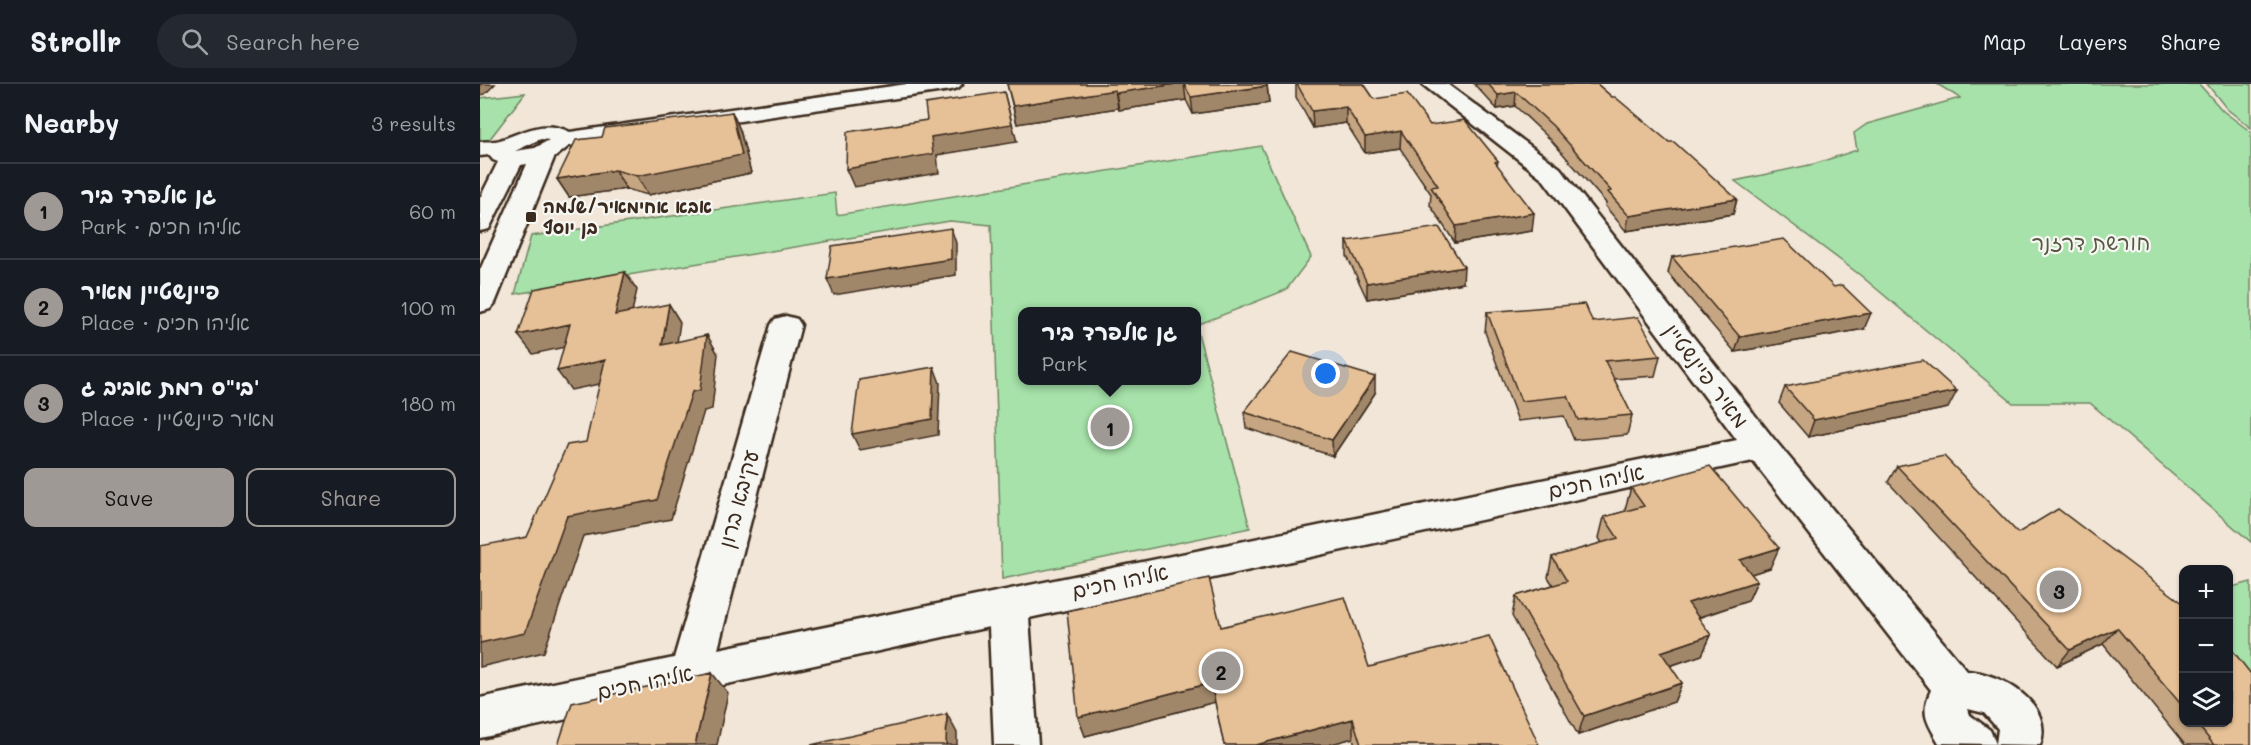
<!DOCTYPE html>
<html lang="en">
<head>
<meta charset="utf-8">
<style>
  :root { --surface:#171b24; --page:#242831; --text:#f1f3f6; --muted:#9ea1a6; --line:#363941; --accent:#9f9995 }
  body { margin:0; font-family:Mali,"Playpen Sans Hebrew",sans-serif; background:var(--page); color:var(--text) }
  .controls { position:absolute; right:18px; bottom:18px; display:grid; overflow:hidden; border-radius:12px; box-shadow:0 2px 4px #0004 }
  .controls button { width:54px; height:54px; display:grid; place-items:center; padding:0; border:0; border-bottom:2px solid var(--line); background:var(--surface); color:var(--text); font:30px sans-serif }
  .you { position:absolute; left:846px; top:290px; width:21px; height:21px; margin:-15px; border:4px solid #fff; border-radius:50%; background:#1a73e8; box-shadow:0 0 0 9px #1a73e833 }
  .badge { display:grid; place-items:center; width:39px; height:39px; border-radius:50%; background:var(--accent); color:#111; font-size:20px; font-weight:700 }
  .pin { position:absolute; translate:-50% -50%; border:3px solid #fff; box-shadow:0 2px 6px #0006 }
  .popup { position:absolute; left:538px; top:223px; width:183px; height:78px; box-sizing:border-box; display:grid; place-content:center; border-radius:12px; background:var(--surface); filter:drop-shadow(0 2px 4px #0005); font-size:20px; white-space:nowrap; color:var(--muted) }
  .popup b { font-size:22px; color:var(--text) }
  .popup::after { content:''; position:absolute; left:50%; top:100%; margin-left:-12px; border:12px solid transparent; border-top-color:var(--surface) }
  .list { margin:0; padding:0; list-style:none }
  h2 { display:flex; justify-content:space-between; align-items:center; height:78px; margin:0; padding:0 24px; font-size:26px }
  h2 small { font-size:20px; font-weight:400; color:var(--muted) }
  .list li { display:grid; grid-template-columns:39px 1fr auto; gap:18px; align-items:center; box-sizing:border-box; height:96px; padding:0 24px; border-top:2px solid var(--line) }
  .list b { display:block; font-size:22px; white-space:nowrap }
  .list p { margin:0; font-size:20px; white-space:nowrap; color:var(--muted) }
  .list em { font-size:20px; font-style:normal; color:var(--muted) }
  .actions { display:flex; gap:12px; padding:18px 24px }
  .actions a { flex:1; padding:14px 0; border:2px solid var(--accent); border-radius:12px; text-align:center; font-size:21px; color:var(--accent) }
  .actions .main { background:var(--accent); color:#111 }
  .icon { flex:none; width:33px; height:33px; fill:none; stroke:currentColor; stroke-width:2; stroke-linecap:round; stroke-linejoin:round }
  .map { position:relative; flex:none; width:1771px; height:661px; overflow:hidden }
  header { display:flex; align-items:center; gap:36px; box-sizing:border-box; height:84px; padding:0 30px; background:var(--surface); border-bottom:2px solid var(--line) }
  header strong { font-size:28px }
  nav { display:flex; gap:33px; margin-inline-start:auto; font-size:21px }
  .search { width:420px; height:54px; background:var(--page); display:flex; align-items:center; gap:15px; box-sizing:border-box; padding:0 21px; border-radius:33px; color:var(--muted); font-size:22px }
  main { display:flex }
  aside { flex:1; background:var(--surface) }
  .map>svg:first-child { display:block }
  .green { fill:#a6e2a9; stroke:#708664; stroke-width:1.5 }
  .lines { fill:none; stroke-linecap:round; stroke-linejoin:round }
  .minor-casing { stroke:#3b2a1e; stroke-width:5 }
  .minor { fill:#f6f6f2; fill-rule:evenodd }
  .wall { fill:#c6a682; stroke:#3b2a1e; stroke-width:1.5 }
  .shaded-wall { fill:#a1876a; stroke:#3b2a1e; stroke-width:1.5 }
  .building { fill:#e6c197; stroke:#3b2a1e; stroke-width:1.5 }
  .poi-dot { fill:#3b2a1e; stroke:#f6f6f2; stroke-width:2 }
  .labels { text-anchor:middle; stroke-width:4.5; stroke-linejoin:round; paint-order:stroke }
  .far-poi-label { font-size:18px; font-weight:bold; fill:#3b2a1e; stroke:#f6f6f2; text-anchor:start }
  .park-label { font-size:21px; fill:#565841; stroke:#f6f6f2 }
  .street-label { font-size:21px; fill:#3b2a1e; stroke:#f6f6f2 }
</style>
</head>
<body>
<header>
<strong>Strollr</strong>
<div class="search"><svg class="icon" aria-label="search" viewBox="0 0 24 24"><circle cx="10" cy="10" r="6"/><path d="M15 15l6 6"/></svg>Search here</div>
<nav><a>Map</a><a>Layers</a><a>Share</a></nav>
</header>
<main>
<aside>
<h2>Nearby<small>3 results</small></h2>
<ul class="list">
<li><span class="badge">1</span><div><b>גן אלפרד ביר</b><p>Park · אליהו חכים</p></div><em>60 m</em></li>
<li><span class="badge">2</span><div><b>פיינשטיין מאיר</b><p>Place · אליהו חכים</p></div><em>100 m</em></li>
<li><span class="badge">3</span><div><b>בי&quot;ס רמת אביב ג'</b><p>Place · מאיר פיינשטיין</p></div><em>180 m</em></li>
</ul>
<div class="actions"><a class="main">Save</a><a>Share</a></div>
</aside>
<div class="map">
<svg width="1771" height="661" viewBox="0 0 1771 661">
  <rect width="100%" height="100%" fill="#f1e6d7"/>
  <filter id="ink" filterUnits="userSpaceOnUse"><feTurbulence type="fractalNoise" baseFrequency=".0167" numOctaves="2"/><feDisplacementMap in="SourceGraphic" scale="12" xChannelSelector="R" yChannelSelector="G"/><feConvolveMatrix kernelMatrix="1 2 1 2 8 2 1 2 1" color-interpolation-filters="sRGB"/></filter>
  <g filter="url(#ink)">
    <path class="green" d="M1457,0H1719L1743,27L1771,48V458L1610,319H1533L1380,191L1255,97L1334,80L1377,66L1374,49L1387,40L1480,14Z
      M1727,0H1771V44L1747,25Z
      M45,9L9,56L0,57V14Z
      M781,62L831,173L806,206L717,241V228H543V296H717V245L770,444L522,495L511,141L470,137L35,210L51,152L355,109L357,131Z
      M1771,498V596L1749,575L1748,504Z"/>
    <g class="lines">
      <defs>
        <path id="minor" d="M427,0H482L478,4L471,6L89,62L74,74L15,219L10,225L0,228V186L47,80L41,81L9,145L0,147V114L18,78L13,76L9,71L0,72V58C6,57 14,58 20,56C45,48 63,35 90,48ZM61,55L69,56L55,64L35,67Z
          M942,0H967L1080,84L1293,354L1487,587C1521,589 1575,620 1560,661L1459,659C1447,638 1440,630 1451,606L1273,377L549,534L558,661H514L509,543L0,654V614L194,574L291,241L295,235L306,232L317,235L321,241L238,565L1257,356L1062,94ZM1488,625L1504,629L1518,645L1516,660L1510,646L1490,631Z"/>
      </defs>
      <use href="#minor" class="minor-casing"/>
      <use href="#minor" class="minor"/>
    </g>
    <path class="wall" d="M527,0H787L789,19L713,30L706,16L639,26L638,24L537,40Z
      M816,0H884L894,15L950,41L1018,77L1017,81L1052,147L975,159L950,121L951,110L920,64L885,69L866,39L833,44L816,13Z
      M994,0H1117L1132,13L1257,115L1253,130L1146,147L1125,122L1126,119L1071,56L1035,22L1017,25Z
      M252,28L260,46L271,89L168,111L146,105L89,113L77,95L122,53Z
      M867,157L983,199L887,215L867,172Z
      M1192,173L1384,245L1255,268L1188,189Z
      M1007,228L1113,238L1180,272L1175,292L1134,295L1152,331L1147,351L1094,356L1084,332L1038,337L1005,248Z
      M1305,303L1468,324L1328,353L1299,319Z
      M895,309L853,372L766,344L764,328Z
      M1417,382L1538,449L1704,520V639H1749L1771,661H1705L1623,560L1577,582L1408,398Z
      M1151,404L1290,484L1271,490L1277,497L1268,517L1218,534L1231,551L1222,571L1190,582L1202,599L1194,618L1098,651L1032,532L1036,512L1073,501L1068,493L1072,473L1122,459L1119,454L1124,433L1147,427L1145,425Z
      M741,543L889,583L1059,661H875L873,654L848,661H744L735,618L605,652Z"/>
    <path class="shaded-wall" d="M0,0H15L5,10L0,11Z
      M696,0H704L706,16L639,26L636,9Z
      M787,2L789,19L713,30L711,13Z
      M635,6L638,24L537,40L533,22Z
      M524,8L537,58L457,71L459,89L374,103L366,85L451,53Z
      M1036,8L1035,22L1017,25L1018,11Z
      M866,23V39L833,44L832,27Z
      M252,28L260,46L271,89L168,111L157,92Z
      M921,47L920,64L885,69V53Z
      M135,86L146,105L89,113L77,95Z
      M1257,115L1253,130L1146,147L1149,132Z
      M1054,129L1052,147L975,159L976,142Z
      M471,144L476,159V191L354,211L347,195Z
      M984,183L983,199L887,215V199Z
      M145,188L157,206L147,250L135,231Z
      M189,220L200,238L194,280L182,261Z
      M1391,229L1384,245L1255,268L1260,253Z
      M90,240L103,259L53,270L38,251Z
      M227,251L238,270L232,325L224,327L191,435L103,452L64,568L0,583V559L87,432Z
      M125,276L138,296L91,306L77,287Z
      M454,283L460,299L458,351L380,366L372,350Z
      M895,293V309L853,372L852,356Z
      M1477,307L1468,324L1328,353L1334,336Z
      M1299,464L1290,484L1252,496L1260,476Z
      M1277,497L1268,517L1201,539L1208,519Z
      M1637,544L1623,560L1577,582L1590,566Z
      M1231,551L1222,571L1174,587L1181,568Z
      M232,589L248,609L237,661H215Z
      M731,599L735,618L605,652L598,633Z
      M1202,599L1194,618L1098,651L1104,632Z
      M467,630L477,649V661H466Z
      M873,635V654L848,661H776Z"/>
    <path class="building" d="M527,0H696L636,9L635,6L533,22Z
      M704,0H787V2L711,13Z
      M817,0H884L894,15L927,10L950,41L985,36L1018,77L1015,78L1054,129L976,142L951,103L958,102L921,47L885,53L866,23L832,27Z
      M1008,0H1117L1132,13H1135L1189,58H1194L1257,115L1149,132L1128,108L1131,107L1073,42L1036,8L1018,11Z
      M524,8L532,40L451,53L453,70L366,85L367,48L447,36L445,20Z
      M252,28L262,71L157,92L135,86L77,95L96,56L122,53L125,44Z
      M959,143L984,183L887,199L867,157Z
      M471,144V175L347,195L352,162Z
      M1304,155L1354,203L1362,201L1391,229L1260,253L1192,173Z
      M145,188L135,231L189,220L182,261L227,251L220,306L212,308L177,416L87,432L45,549L0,559V462L47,453L87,361L106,358L125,276L77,287L90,240L38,251L54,205Z
      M1104,220L1113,238L1158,233L1180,272L1125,277L1152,331L1098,336L1088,312L1041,317L1007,228Z
      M812,268L895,293L852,356L764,328Z
      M1443,276L1477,307L1334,336L1305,303Z
      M454,283L452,335L372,350L379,296Z
      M1464,372L1538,449L1578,425L1704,520V624L1637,544L1590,566L1417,382Z
      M1230,382L1299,464L1260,476L1277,497L1208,519L1231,551L1181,568L1202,599L1104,632L1036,512L1087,497L1072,473L1138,454L1124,433L1164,422L1151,404Z
      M729,494L741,543L865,513L889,583L1009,552L1059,661H881L873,635L776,661H744L731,599L598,633L587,527Z
      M1749,562L1771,590V661H1734L1716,639H1749Z
      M232,589L215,661H78L92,619Z
      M467,630L466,661H331Z"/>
  </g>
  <rect class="poi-dot" x="45" y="127" width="12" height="12" rx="3"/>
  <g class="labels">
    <g class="far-poi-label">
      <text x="63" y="129">אבא אחימאיר/שלמה<tspan x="63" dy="21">בן יוסף</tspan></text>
    </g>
    <g class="park-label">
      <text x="1611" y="166">חורשת דרזנר</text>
    </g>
    <g class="street-label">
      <text transform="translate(1226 292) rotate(53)" y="7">מאיר פיינשטיין</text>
      <text transform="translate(1116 398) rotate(-12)" y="7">אליהו חכים</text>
      <text transform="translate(259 415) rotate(-75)" y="7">עקיבא ברון</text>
      <text transform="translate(640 498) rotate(-12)" y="7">אליהו חכים</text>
      <text transform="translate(165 599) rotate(-12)" y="7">אליהו חכים</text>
    </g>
  </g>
</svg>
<div class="controls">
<button>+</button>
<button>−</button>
<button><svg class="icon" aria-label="layers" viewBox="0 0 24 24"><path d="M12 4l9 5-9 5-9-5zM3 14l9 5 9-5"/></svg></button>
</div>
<div class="you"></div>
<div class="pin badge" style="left:630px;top:343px">1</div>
<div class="popup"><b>גן אלפרד ביר</b>Park</div>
<div class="pin badge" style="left:741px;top:587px">2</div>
<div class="pin badge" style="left:1579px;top:506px">3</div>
</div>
</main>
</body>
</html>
